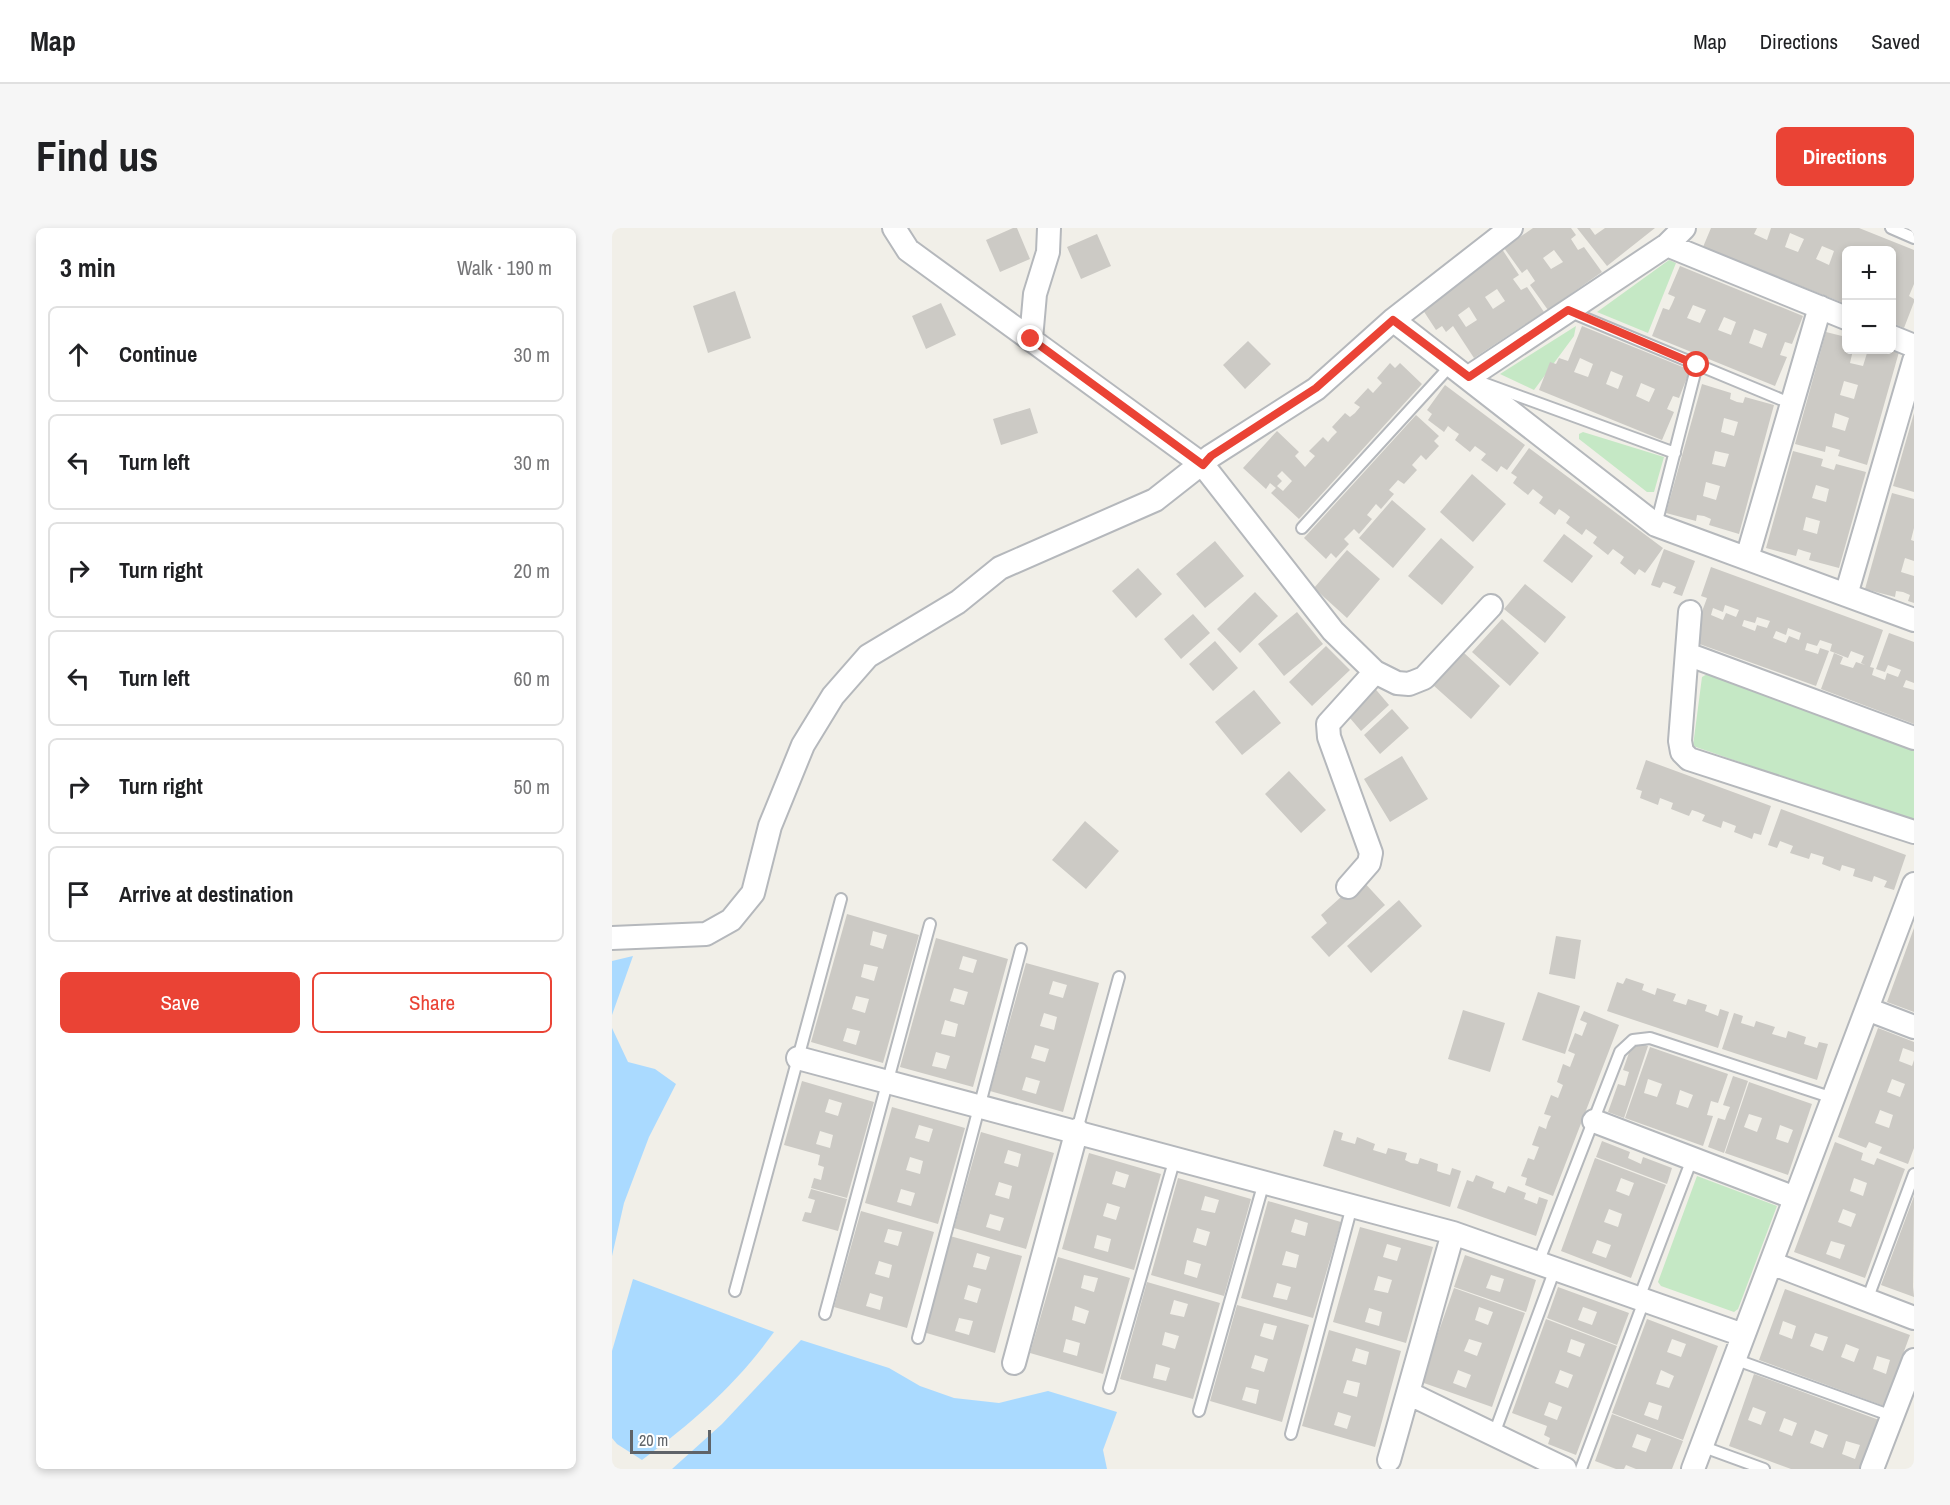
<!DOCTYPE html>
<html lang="en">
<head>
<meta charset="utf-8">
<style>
  :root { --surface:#fff; --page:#f6f6f6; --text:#202124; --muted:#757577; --line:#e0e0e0; --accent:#ea4335 }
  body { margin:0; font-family:"Archivo Narrow",sans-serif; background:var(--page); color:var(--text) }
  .controls { position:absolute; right:18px; top:18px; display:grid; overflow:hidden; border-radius:9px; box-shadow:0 3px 9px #0003 }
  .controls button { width:54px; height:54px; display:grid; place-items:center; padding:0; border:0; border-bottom:2px solid var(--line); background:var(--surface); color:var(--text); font:30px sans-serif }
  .scale { position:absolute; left:18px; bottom:15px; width:81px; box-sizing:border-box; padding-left:6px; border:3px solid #5f6368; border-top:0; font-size:16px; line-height:21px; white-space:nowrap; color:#5f6368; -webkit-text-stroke:4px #fff; paint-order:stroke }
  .stop { position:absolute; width:18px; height:18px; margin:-14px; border:4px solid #ea4335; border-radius:50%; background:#fff }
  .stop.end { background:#ea4335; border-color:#fff; box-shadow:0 2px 6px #0008 }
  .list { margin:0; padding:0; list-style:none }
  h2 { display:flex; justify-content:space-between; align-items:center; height:78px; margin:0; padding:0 24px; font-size:26px }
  h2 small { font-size:20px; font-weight:400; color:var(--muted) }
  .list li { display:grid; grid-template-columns:39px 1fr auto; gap:18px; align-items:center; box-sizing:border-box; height:96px; margin:0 12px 12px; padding:0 12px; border:2px solid var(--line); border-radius:9px }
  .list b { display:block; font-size:22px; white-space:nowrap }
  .list em { font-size:20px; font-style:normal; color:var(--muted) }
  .actions { display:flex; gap:12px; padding:18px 24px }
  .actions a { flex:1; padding:14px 0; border:2px solid var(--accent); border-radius:9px; text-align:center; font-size:21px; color:var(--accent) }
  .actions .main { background:var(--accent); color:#fff }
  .icon { flex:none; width:33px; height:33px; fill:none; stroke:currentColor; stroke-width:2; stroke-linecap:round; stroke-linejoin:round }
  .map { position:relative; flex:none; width:1302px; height:1241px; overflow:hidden; border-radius:9px }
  header { display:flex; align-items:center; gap:36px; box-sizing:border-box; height:84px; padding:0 30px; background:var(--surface); border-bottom:2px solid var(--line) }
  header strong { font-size:28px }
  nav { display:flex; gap:33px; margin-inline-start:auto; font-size:21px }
  .intro { display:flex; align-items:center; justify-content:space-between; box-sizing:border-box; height:144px; padding:0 36px }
  h1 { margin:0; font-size:42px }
  .button { padding:15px 27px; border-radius:9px; background:var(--accent); color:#fff; font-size:21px; font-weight:700 }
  main { display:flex; gap:36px; padding:0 36px }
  aside { flex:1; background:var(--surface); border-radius:9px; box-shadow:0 3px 9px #0003 }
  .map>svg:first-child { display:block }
  .green { fill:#c5e8c5 }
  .water { fill:#aadaff }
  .building { fill:#cccac5; fill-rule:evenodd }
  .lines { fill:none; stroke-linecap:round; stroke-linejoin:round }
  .lane-casing { stroke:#b5b8bc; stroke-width:14 }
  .street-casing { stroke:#b5b8bc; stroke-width:26 }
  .lane { stroke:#fff; stroke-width:10 }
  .street { stroke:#fff; stroke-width:22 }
  .route { stroke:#ea4335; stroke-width:8 }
</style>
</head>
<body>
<header>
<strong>Map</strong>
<nav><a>Map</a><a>Directions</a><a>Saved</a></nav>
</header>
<div class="intro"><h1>Find us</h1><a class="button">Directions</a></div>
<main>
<aside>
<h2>3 min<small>Walk · 190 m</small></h2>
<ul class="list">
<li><svg class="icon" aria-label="ahead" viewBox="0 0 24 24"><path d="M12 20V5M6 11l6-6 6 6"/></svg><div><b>Continue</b></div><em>30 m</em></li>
<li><svg class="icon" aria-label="left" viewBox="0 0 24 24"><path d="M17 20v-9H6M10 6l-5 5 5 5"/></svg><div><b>Turn left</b></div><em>30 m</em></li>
<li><svg class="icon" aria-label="right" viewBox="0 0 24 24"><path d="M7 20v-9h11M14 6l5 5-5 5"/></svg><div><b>Turn right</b></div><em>20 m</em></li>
<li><svg class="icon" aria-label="left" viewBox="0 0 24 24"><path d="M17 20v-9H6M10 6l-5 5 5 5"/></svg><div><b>Turn left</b></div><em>60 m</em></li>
<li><svg class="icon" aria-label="right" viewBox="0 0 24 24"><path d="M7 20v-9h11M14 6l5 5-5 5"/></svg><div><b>Turn right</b></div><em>50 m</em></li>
<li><svg class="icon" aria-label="arrive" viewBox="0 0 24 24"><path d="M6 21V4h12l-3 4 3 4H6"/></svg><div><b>Arrive at destination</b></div></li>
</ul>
<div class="actions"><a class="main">Save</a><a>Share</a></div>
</aside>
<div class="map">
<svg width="1302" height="1241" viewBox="0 0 1302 1241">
  <rect width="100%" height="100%" fill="#f1efe8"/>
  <path class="green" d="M1057,32L1064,35L1036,105L985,84Z
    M964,98L962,108L922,162L888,146Z
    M971,204L1052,229L1042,264H1035L967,211V206Z
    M1097,445L1302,522V594L1081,518L1090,449Z
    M1085,948L1165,978L1126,1081L1122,1084L1049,1058L1046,1054Z"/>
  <path class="water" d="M21,728L0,787V733Z
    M0,800L16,834L43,841L64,856L37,909L12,975L0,1028Z
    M21,1051L162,1104C123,1158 83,1192 30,1232L5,1216L0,1210V1123Z
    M189,1112L277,1140L308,1158L342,1170L387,1175L436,1163L505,1184L491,1222L495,1241H60L110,1196Z"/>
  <path class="building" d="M401,0H405L418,31L388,44L374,12Z
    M921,0H959L964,7L959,11L966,22L972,19L990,44L936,82L918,57L923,53L915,41L910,45L892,20ZM942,22L951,34L939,41L931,30Z
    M965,0H978L983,7L993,0H1043L995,38Z
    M1099,0H1145L1142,6L1155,12L1159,0H1247L1302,22V56L1297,68L1302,71V74L1292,100L1280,95V60L1284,48L1280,46V22H1234V76L1091,19ZM1178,5L1192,11L1186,24L1173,19ZM1210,18L1222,23L1217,37L1204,31Z
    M485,6L499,38L469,51L455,19Z
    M890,21L907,47L901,51L909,62L915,59L932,84L862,130L841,98L834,104L830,98L824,102L807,76ZM885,61L893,73L881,81L873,69ZM857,79L865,92L854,99L846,87Z
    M1068,38L1191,88L1180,116L1173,114L1168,127L1175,129L1163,158L1040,108L1051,80L1057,82L1060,76L1063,69L1056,66ZM1081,77L1094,82L1088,95L1075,90ZM1112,89L1124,94L1119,107L1106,102ZM1142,101L1155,106L1150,120L1137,115Z
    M123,63L139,110L96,125L81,78Z
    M329,75L344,107L314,121L300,88Z
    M970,98L1078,142L1067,170L1061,168L1055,181L1062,184L1050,212L927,162L938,134L944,136L947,130L956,133ZM968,130L981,136L976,149L962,144ZM999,143L1011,148L1006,161L994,156ZM1029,155L1043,161L1037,174L1024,168Z
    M1214,104L1234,109V122H1241L1238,135L1251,138L1255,125L1245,122L1287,124L1255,237L1226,228L1228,222L1214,218L1213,224L1183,216ZM1232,153L1246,157L1242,171L1228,167ZM1223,185L1237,190L1233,203L1220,199Z
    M636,113L659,136L633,161L611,137Z
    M778,135L783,140L788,135L810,156L687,291L659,265L664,260L658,255L654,261L631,240L665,203L687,224L683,228L693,239L703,228L697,223L711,209L716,214L720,209L725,204L720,199L733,185L738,189L743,185L748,179L742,175L756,160L761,165L770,155L765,150ZM670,243L680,253L671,263L665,258L670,253L665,248Z
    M1090,156L1119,165L1118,171L1125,174L1131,175L1133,169L1162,177L1127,306L1097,297L1099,291L1092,288L1085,287L1084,293L1054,285ZM1112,190L1126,194L1122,208L1109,204ZM1103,223L1117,226L1113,239L1100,236ZM1094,254L1108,258L1104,272L1091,268Z
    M833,157L913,217L895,242L889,238L885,244L869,232L874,226L863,218L858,224L843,212L847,206L841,202L836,198L832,204L816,192L820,186L815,182Z
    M418,180L426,205L389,217L381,191Z
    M1302,185V264L1281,258Z
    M804,187L827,208L822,213L827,218L814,232L809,227L800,237L805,242L792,256L786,252L777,262L782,266L769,281L764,276L755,287L760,291L747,306L742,301L732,311L737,316L724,330L719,325L714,331L692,310Z
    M917,220L1051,320L1033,345L1027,341L1023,347L1008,335L1012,329L1001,321L996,327L981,315L985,309L974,301L970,307L954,295L958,289L953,285L947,281L943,287L927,275L931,269L921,261L916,267L901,255L905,249L899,245Z
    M1181,223L1211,231L1209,238L1222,242L1224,236L1254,244L1227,340L1197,332L1199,325L1192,323L1186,321L1184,328L1154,320ZM1204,257L1217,261L1214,274L1200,270ZM1194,289L1208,293L1205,306L1191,302Z
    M860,246L894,276L861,314L828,284Z
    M1280,265L1302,271V300L1299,312L1302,313V333L1293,330L1289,344L1302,348V375L1296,373L1298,367L1291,364L1284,363L1283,369L1253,361Z
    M780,272L814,301L781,340L747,310Z
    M952,306L981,328L960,355L931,333Z
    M829,310L862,339L830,377L796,348Z
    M603,313L632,348L593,380L564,346Z
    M1052,321L1083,333L1070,368L1061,365L1064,359L1057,356L1051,354L1048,360L1039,357Z
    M735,322L768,351L735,390L702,360Z
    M1099,339L1271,402L1258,439L1262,440L1260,447L1273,452L1275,445L1286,449L1289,442L1276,437L1273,444L1264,441L1277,405L1302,414V455L1294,452L1291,459L1302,462V496L1209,461L1222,425L1231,429L1228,436L1241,440L1244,434L1253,437L1249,435L1252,428L1239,423L1236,430L1218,423L1220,416L1208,412L1205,418L1195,415L1193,422L1206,426L1208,420L1217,423L1204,458L1079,413L1095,370L1089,368ZM1113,377L1127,382L1124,389L1114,385L1111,392L1099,387L1101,380L1111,384ZM1145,389L1158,393L1155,400L1145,397L1143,403L1130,398L1132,392L1143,395ZM1176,400L1189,405L1187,412L1177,408L1174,415L1161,410L1164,403L1174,407Z
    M526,340L550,366L524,390L500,363Z
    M913,356L954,389L933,415L892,381Z
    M643,364L666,388L628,425L605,401Z
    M685,384L711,416L672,448L646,416Z
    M581,386L598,405L569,431L552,411Z
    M890,391L927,425L898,458L860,424Z
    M603,413L626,440L601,463L577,436Z
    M714,418L738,442L700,478L677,454Z
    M851,424L888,458L859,491L821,457Z
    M760,457L777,477L749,503L732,483Z
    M642,462L669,495L630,527L603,494Z
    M780,481L797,500L768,526L752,507Z
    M790,528L816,571L778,594L752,551Z
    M1034,532L1159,578L1149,607L1142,605L1140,611L1122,604L1124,598L1111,593L1109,600L1090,593L1093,587L1086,584L1080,582L1077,588L1059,581L1061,575L1048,570L1046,577L1028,570L1030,563L1024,561Z
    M677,543L714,582L689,605L653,566Z
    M1169,581L1294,627L1282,662L1272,659L1275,653L1262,648L1260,654L1241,648L1243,641L1230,637L1228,643L1210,636L1212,629L1199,625L1197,631L1178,625L1181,618L1168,613L1165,620L1156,617Z
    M473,593L507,623L474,661L440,632Z
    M749,651L773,677L717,729L699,709L715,695L709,687Z
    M787,672L810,698L759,745L735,718Z
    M235,686L307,707L271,835L199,814ZM261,703L275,707L271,721L258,717ZM252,736L266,739L262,753L249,749ZM244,768L257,771L253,785L240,781ZM235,800L248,803L244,817L231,813Z
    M1302,700V784L1275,774Z
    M944,708L969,712L963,751L937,746Z
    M324,710L396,731L361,859L288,839ZM351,728L365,732L361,745L347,741ZM342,760L356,764L352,777L338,773ZM333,792L346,796L343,809L329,806ZM324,824L338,828L334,841L320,838Z
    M414,735L487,755L451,884L378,863ZM441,753L455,757L451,770L437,766ZM432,785L445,789L442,802L428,798ZM423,817L437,821L433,834L419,830ZM414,849L428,853L424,866L410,862Z
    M1014,750L1032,756L1030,762L1043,767L1045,760L1064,766L1061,773L1074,777L1076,771L1095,777L1093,783L1106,788L1108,781L1117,784L1106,820L995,783L1005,754L1011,756Z
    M926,764L968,778L953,826L910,812Z
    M851,782L893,795L878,844L836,831Z
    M972,783L1007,797L941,968L913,957L915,950L909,948L916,930L922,932L927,919L920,917L927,898L934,901L936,894L939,888L932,886L939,867L946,870L951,857L945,854L951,836L958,839L963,826L956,823L963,805L970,808L975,795L968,792Z
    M1122,785L1131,788L1129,795L1142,799L1144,793L1163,799L1160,806L1174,810L1176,803L1194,809L1192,816L1205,820L1207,814L1216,816L1205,852L1110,821Z
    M1266,800L1302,814V824L1291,820L1287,833L1300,838L1302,832V920L1296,936L1267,925L1270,919L1257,914L1254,920L1226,909ZM1280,851L1293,856L1288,869L1275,864ZM1268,882L1281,887L1277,900L1263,895Z
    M1021,813L1036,818L1012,890L996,884L1006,856L1013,858L1017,844L1011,842Z
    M1038,819L1116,846L1106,875L1099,873L1095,887L1101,888L1091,918L1013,890ZM1036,851L1050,856L1045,869L1032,865ZM1068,862L1081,867L1076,880L1064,876Z
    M1121,848L1136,853L1112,925L1096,919L1106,890L1113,892L1115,886L1118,879L1111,877Z
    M190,853L262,874L235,970L199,960L202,950L209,952L212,939L206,937L208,927L172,917ZM217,871L230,875L226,888L213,884ZM208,903L221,907L218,920L204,916Z
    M1137,854L1200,876L1176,947L1113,925ZM1137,886L1150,890L1145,904L1132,899ZM1168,897L1181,902L1176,915L1164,911Z
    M280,879L353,900L326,996L253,975ZM307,897L321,901L317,914L303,910ZM298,929L311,933L308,946L294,942ZM289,961L303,965L299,978L285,974Z
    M722,902L731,905L729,912L743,916L745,909L763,916L761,922L774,926L776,920L795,925L793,932L799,935L806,936L808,930L826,936L825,943L831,945L838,947L840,940L849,943L838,979L711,938Z
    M369,904L442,925L414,1021L342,1000ZM396,922L409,926L406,939L392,935ZM387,954L400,958L397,971L383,967ZM378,986L392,990L388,1003L374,999Z
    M990,913L1018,924L1016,930L1029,936L1031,929L1060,940L1055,956L984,929Z
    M1223,914L1251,925L1249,932L1262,937L1265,930L1293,941L1253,1050L1182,1024ZM1242,950L1255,955L1251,968L1238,963ZM1231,981L1244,986L1239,999L1226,994ZM1219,1013L1233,1017L1228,1031L1214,1026Z
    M477,925L549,946L522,1042L450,1021ZM504,943L517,947L513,960L500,956ZM495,975L508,979L504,992L491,988ZM485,1007L499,1011L496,1024L482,1020Z
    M983,930L1054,957L1019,1050L949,1023ZM1009,950L1022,955L1017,968L1004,963ZM997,981L1010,986L1006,999L992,994ZM985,1012L999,1017L994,1030L980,1025Z
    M864,947L882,954L880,960L893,965L896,958L914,965L912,971L925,976L927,969L936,972L924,1008L845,980L855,952L861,954Z
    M566,950L639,971L612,1068L539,1047ZM593,968L607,972L603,985L589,982ZM585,1000L598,1004L594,1018L581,1014ZM575,1032L589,1036L585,1050L572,1046Z
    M199,961L235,971L226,1003L190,993L193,984L199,985L203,972L196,970Z
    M1302,968L1301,1059L1302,1069L1269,1057Z
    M656,973L729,994L701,1090L629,1070ZM683,991L696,995L693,1008L679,1004ZM674,1023L687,1027L684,1040L670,1037ZM665,1055L679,1059L675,1072L661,1069Z
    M249,983L322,1004L295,1100L222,1079ZM276,1001L290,1004L286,1018L272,1014ZM267,1033L280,1037L277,1050L263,1046ZM258,1065L271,1069L268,1082L254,1078Z
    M748,999L821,1019L794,1115L721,1094ZM775,1016L789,1020L785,1033L771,1029ZM766,1048L780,1052L776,1065L762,1062ZM757,1080L770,1084L767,1098L753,1094Z
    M338,1008L410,1028L383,1125L311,1104ZM365,1025L378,1029L374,1042L361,1039ZM356,1057L369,1061L365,1075L352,1071ZM347,1090L361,1093L357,1107L343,1103Z
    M853,1027L924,1052L914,1084L842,1059ZM879,1047L892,1051L888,1064L874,1060Z
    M446,1029L518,1050L491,1146L418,1125ZM472,1047L486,1050L482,1064L469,1060ZM463,1078L477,1083L473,1096L460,1092ZM454,1111L468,1115L465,1128L451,1124Z
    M535,1054L608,1075L581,1171L508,1151ZM562,1072L576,1076L572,1089L558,1086ZM553,1104L567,1108L563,1121L550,1117ZM544,1136L558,1140L554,1153L541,1150Z
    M946,1059L1017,1085L1005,1117L935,1090ZM971,1079L985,1084L980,1097L966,1092Z
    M842,1060L913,1085L880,1179L809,1154ZM867,1079L881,1084L876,1097L863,1092ZM857,1111L870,1115L865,1128L852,1123ZM846,1142L859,1147L854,1160L841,1155Z
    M1173,1061L1298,1107L1272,1178L1147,1132ZM1171,1093L1184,1098L1180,1111L1167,1106ZM1203,1105L1216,1109L1211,1123L1198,1118ZM1234,1116L1247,1121L1242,1134L1229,1129ZM1265,1128L1278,1132L1274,1146L1261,1141Z
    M625,1077L697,1097L670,1194L598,1173ZM652,1095L665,1098L661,1112L648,1108ZM643,1127L656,1131L652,1144L639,1140ZM634,1159L647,1162L644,1176L630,1172Z
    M934,1091L1005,1118L964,1227L936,1216L938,1210L932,1207L935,1198L900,1185ZM959,1111L973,1116L968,1129L955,1124ZM948,1142L961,1147L956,1160L943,1155ZM937,1174L950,1179L945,1192L932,1187Z
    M1035,1091L1106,1118L1071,1212L1000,1185ZM1060,1111L1074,1116L1069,1129L1055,1124ZM1049,1142L1062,1148L1057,1160L1044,1156ZM1037,1174L1050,1178L1046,1192L1032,1187Z
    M717,1102L789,1123L763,1219L690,1198ZM744,1120L757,1124L754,1137L740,1133ZM735,1152L748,1155L745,1169L731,1165ZM726,1184L739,1188L735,1201L722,1197Z
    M1142,1146L1267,1192L1250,1241H1179L1117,1218ZM1141,1179L1154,1184L1149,1197L1136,1192ZM1172,1190L1185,1195L1180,1208L1167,1203ZM1203,1202L1216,1207L1211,1220L1198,1215ZM1234,1213L1248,1217L1243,1231L1230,1226L1232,1220L1223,1217L1232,1220Z
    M1000,1186L1071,1213L1060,1241H1024L1014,1237L1012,1241H1004L983,1233ZM1025,1206L1039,1211L1034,1224L1020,1219Z"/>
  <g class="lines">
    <defs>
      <path id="lane" d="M1279,0L1302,10
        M956,83L1180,176
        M874,156L1063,225
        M1044,297L1085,137
        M690,300L840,136
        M465,902L507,749
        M926,1035L1008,824L1021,812L1038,810L1221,870
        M123,1063L229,671
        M1027,1070L1080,931
        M1255,1072L1302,946
        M213,1086L318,696
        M306,1110L409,721
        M1122,1131L1280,1188
        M497,1160L563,930
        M587,1183L652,954
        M679,1206L740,978
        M882,1206L943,1041
        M1089,1218L1152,1241
        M969,1241L1032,1073"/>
      <path id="street" d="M282,0L296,22L591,237L721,403L763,444L785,455L797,456L812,450L879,378
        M1055,17L1234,90
        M781,92L1044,297L1302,392
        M1280,109L1302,118
        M419,111L423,66L436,24L437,0
        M857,149L1055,17L1072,0
        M1135,330L1208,79
        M1234,367L1302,133
        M1078,384L1068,513L1070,524L1077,531L1302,604
        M1075,426L1302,510
        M736,659L757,635L759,625L717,509L716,496L763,444
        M0,710L94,706L119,692L141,665L158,598L191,517L221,468L256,428L346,374L388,340L543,272L599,228L704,161L781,92L899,0
        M1255,781L1302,799
        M186,830L841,1005L1131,1107
        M982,893L1183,970
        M1159,1035L1302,1090
        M402,1135L465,902
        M796,1165L953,1241
        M777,1232L841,1005
        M1081,1241L1302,656
        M1260,1241L1302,1132"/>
    </defs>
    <use href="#lane" class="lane-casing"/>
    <use href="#street" class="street-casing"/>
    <use href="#lane" class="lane"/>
    <use href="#street" class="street"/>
  </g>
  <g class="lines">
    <path class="route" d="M419,111L591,237L599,228L704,160L781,92L857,149L956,82L1085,137"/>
  </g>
</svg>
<div class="controls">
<button>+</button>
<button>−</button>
</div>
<div class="scale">20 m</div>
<div class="stop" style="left:1085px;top:137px"></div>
<div class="stop end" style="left:419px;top:111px"></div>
</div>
</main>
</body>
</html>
